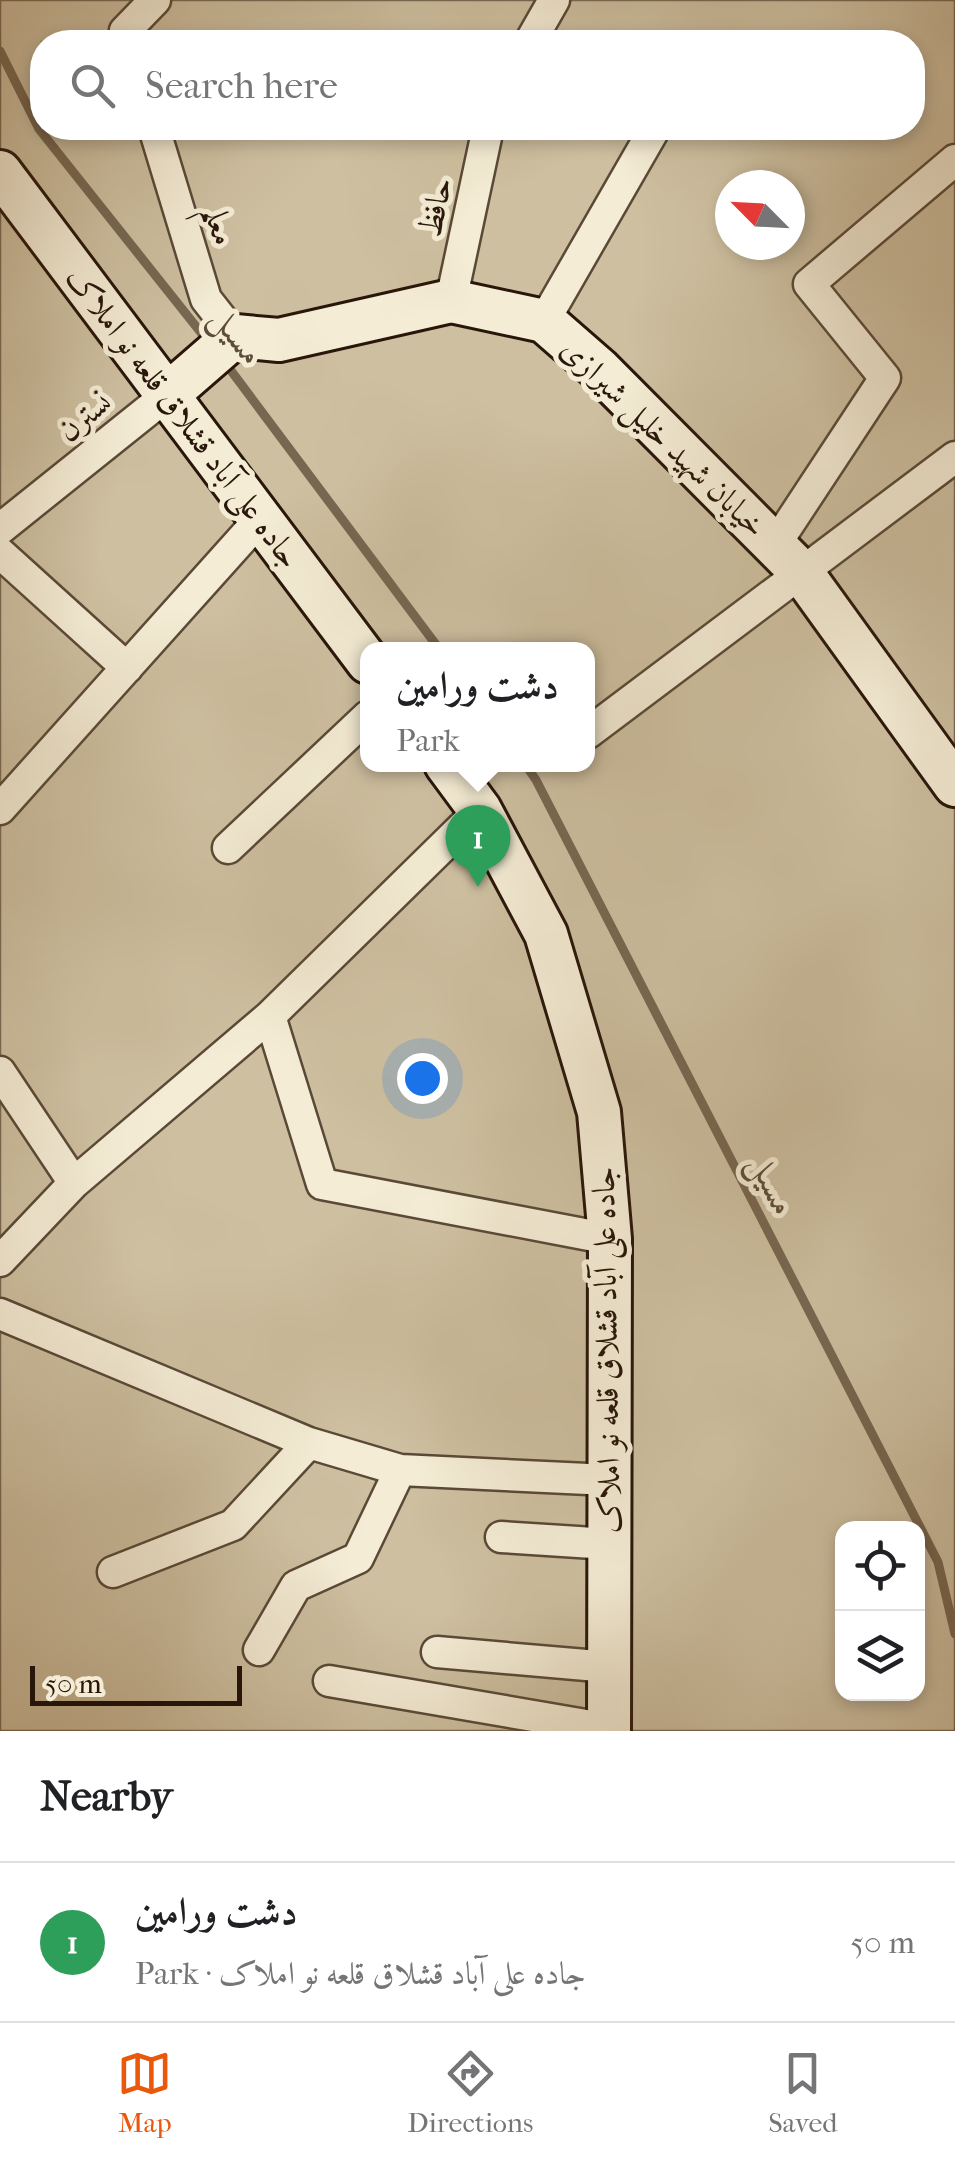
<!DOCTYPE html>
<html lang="en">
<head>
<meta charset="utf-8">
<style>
  :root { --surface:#fff; --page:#f2f2f2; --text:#202124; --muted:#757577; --line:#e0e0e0; --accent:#ea580c }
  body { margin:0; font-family:"IM FELL French Canon",Amiri,serif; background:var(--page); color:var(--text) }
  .controls { position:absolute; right:30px; bottom:30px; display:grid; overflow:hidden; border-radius:20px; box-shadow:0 5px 15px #0003 }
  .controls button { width:90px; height:90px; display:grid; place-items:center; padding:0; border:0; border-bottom:2px solid var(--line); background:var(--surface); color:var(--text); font:50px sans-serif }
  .compass { position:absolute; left:715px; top:170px; width:90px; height:90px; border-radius:50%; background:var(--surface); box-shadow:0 5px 15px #0003; rotate:294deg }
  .scale { position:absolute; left:30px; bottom:25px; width:212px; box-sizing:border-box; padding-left:10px; border:5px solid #29160a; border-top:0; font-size:28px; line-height:35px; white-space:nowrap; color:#29160a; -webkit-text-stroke:8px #f4ecd5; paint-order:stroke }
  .you { position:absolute; left:422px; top:1078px; width:35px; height:35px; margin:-25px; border:8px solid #fff; border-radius:50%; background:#1a73e8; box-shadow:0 0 0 15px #1a73e833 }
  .badge { display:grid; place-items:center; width:65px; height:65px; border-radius:50%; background:var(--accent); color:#fff; font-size:32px; font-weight:700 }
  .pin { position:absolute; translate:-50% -82px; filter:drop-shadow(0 2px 5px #0008) }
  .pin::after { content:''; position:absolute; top:52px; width:35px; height:30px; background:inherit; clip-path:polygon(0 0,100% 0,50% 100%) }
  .popup { position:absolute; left:360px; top:642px; width:235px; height:130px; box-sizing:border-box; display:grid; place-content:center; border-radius:20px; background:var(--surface); filter:drop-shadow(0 2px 8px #0005); font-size:32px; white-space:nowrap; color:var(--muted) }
  .popup b { font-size:38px; color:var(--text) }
  .popup::after { content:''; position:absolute; left:50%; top:100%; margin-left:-20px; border:20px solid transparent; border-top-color:var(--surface) }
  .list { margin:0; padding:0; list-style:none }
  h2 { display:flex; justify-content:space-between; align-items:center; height:130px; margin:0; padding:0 40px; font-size:42px }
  h2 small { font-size:32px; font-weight:400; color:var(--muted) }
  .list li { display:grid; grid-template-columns:65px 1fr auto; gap:30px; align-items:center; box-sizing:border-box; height:160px; padding:0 40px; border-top:2px solid var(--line) }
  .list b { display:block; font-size:38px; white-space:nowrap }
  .list p { margin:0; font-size:32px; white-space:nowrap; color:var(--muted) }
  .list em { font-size:32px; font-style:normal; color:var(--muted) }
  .icon { flex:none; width:55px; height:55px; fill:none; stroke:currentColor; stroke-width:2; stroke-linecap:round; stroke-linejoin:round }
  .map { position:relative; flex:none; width:955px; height:1731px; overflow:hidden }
  .search { position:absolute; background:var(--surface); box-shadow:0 5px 15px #0003; left:30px; right:30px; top:30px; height:110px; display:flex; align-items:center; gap:25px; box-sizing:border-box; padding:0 35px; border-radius:40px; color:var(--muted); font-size:38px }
  .sheet { height:290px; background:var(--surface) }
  nav { display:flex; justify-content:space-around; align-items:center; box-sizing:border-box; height:140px; border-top:2px solid var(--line); background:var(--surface); font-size:28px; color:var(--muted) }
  nav a { display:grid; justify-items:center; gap:5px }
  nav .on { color:var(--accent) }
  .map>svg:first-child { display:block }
  .green { fill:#cdbfa0; stroke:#7b6a55; stroke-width:2.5; fill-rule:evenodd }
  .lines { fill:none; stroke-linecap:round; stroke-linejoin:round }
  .stream { stroke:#776751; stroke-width:9 }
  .street-casing { stroke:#5a4937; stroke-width:35 }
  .secondary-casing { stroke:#29160a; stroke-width:48 }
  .street { stroke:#f4ecd5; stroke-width:30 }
  .secondary { stroke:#f4ecd5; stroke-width:42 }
  .labels { text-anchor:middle; stroke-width:10; stroke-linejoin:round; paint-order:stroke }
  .street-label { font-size:32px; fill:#29160a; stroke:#f4ecd5 }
  .water-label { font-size:35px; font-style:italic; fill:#5d4c3a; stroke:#f4ecd5 }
</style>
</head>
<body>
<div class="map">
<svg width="955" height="1731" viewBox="0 0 955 1731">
  <rect width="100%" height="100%" fill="#eee2bf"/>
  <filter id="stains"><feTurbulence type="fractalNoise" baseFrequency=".002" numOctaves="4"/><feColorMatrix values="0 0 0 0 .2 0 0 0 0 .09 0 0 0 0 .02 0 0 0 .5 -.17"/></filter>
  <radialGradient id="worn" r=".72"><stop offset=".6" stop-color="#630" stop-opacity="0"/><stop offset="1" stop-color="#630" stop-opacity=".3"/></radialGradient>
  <path class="green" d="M0,0H955V1731H0ZM42,42H912V128H42ZM730,185H790V245H730ZM368,650H588V764H368ZM842,1528H918V1694H842Z"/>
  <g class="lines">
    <path class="stream" d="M0,51L39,129L210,344
      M223,360L440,650
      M525,764L536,780L938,1562L955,1634"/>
    <defs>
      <path id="street" d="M128,42L125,31L155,0
        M530,42L554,0
        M154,128L206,299L235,336
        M451,301L488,128
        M544,321L655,128
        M0,529L166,396
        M775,545L885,378L809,284L955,160
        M0,553L127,668
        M588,733L955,457
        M0,809L260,519
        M228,848L368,716
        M270,1016L322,1184L610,1239
        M0,1072L74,1183
        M0,1261L74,1183L270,1016L480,810
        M0,1314L309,1443L400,1470L609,1480
        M501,1537L609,1544
        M113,1572L233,1525L309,1443
        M259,1650L296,1586L358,1558L400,1470
        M437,1652L609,1667
        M329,1681L609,1729"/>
      <path id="secondary" d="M0,172L368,662
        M166,396L235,336L279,340L451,301L544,321L599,369L802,573L955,785
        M446,764L480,810L546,934L599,1112L610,1239L609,1731"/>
    </defs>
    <use href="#street" class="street-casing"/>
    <use href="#secondary" class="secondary-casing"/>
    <use href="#street" class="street"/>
    <use href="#secondary" class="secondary"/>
  </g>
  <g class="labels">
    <g class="street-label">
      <text transform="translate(435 207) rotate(-78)" y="11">حافظ</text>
      <text transform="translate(220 225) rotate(73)" y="11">معلم</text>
      <text transform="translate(84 416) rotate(-39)" y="11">نسترن</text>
      <text transform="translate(184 417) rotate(53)" y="11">جاده علی آباد قشلاق قلعه نو املاک</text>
      <text transform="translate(664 437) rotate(44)" y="11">خیابان شهید خلیل شیرازی</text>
      <text transform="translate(606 1350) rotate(-91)" y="11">جاده علی آباد قشلاق قلعه نو املاک</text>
    </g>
    <g class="water-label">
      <text transform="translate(238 335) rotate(52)" y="12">مسیل</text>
      <text transform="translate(773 1184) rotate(63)" y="12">مسیل</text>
    </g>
  </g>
  <rect width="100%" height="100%" filter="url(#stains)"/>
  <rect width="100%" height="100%" fill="url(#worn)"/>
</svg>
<div class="controls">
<button><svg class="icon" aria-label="locate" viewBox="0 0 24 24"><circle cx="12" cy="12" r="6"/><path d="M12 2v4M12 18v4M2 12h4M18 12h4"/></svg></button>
<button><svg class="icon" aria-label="layers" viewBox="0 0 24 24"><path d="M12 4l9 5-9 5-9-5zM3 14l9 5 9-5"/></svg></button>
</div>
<svg class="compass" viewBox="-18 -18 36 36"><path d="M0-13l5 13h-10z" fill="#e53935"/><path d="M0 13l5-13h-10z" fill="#757577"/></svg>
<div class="scale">50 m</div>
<div class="you"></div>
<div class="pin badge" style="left:478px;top:887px;background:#2e9e5b">1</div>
<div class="popup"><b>دشت ورامین</b>Park</div>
<div class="search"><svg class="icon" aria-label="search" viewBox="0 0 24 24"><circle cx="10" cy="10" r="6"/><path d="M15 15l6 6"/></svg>Search here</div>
</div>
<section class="sheet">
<h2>Nearby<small></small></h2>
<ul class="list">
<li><span class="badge" style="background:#2e9e5b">1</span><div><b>دشت ورامین</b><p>Park · جاده علی آباد قشلاق قلعه نو املاک</p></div><em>50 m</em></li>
</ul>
</section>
<nav>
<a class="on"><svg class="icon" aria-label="map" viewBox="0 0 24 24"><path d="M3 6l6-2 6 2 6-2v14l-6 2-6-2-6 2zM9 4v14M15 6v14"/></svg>Map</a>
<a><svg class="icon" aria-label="directions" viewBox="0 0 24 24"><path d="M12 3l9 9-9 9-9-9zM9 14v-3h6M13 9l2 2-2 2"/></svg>Directions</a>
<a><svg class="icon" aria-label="saved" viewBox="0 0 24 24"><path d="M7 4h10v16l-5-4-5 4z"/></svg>Saved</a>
</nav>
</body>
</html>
